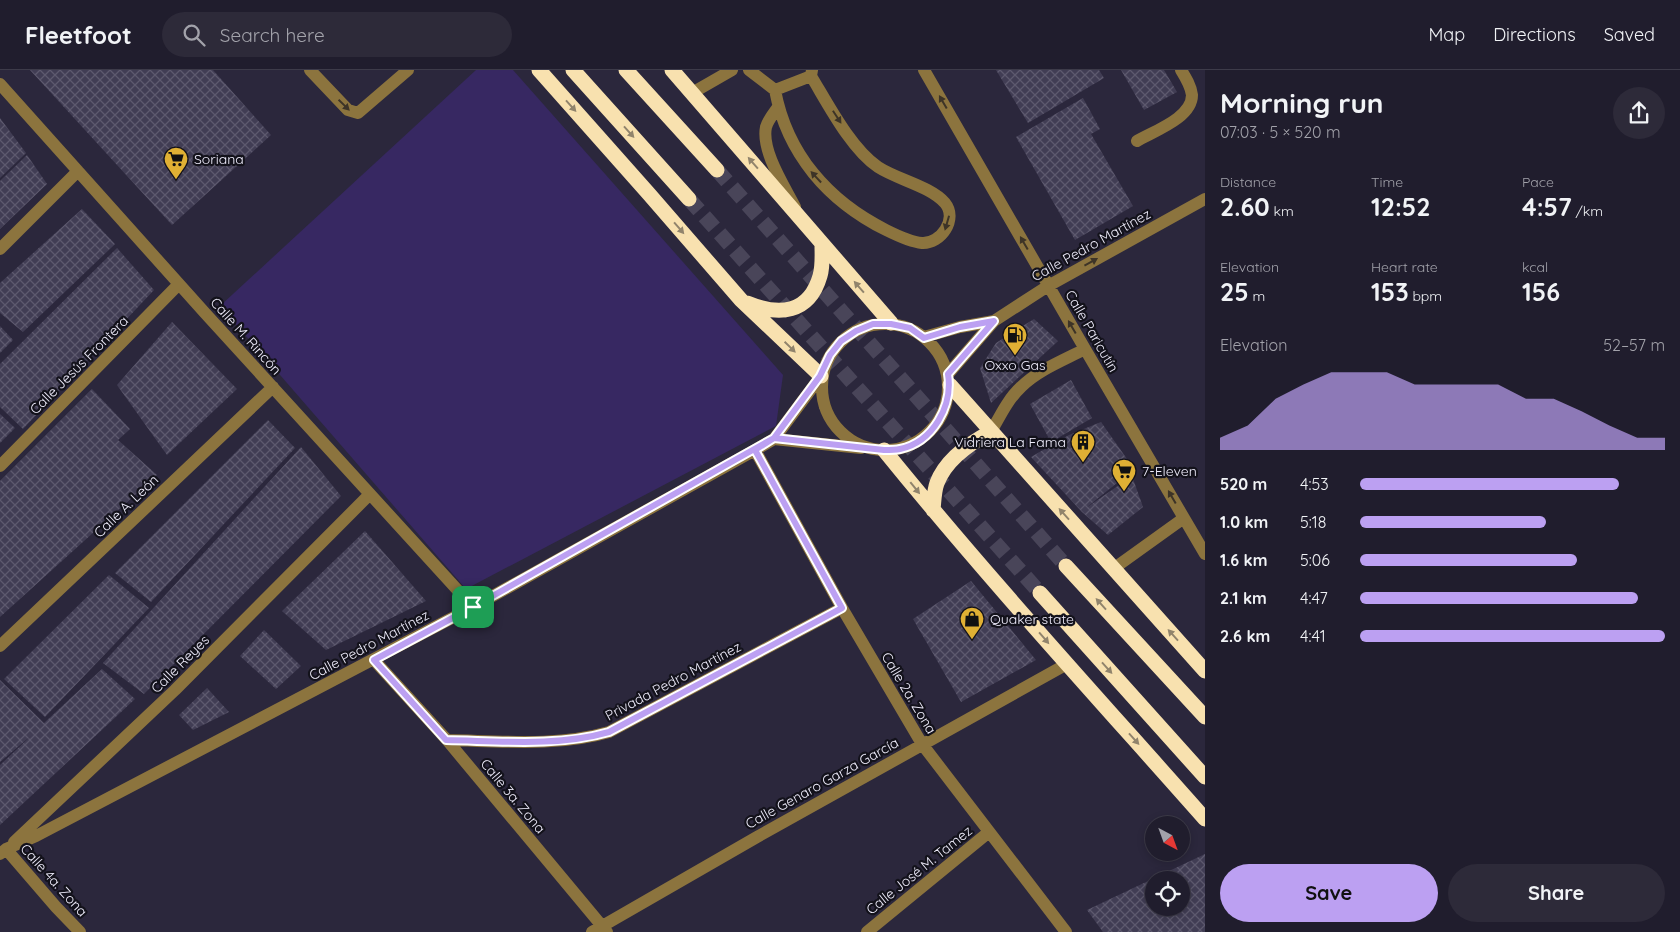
<!DOCTYPE html>
<meta charset="utf-8">
<style>
body{margin:0;font-family:Quicksand,sans-serif;background:#2d2a39;color:#f1f3f6;height:100vh;display:flex;flex-direction:column;font-size:19px;white-space:nowrap}
*{box-sizing:border-box;margin:0}
p{font-size:16px;color:#a2a2aa}
.icon{flex:none;width:28px;height:28px;fill:none;stroke:currentColor;stroke-width:2;stroke-linecap:round;stroke-linejoin:round}
.map{position:relative;flex:1;overflow:hidden}
.panel{display:flex;flex-direction:column;background:#201d2d;width:475px}
.panel>*{flex:none}
.needle{width:32px;rotate:139deg}
.tools{position:absolute;left:1145px;top:746px;display:grid;gap:10px}
.tools a{display:grid;place-items:center;width:45px;height:45px;border-radius:50%;background:#201d2d;box-shadow:0 2px 8px #0003,0 0 0 1px #3d3b49;font-size:25px}
.pin{position:absolute;display:grid;place-items:center;width:42px;height:42px;color:#fff;margin:-21px;border-radius:10px;box-shadow:0 2px 8px #0006}
.round{display:grid;place-items:center;flex:none;width:52px;height:52px;border-radius:26px;background:#2d2a39}
.head{display:flex;align-items:center;justify-content:space-between;height:85px;padding:0 15px}
h1{font-size:28px;font-weight:700;line-height:38px}
.figures{display:grid;grid-template-columns:repeat(3,1fr);gap:8px;height:85px;padding:5px 15px}
.figures div{display:grid;align-content:center}
.figures b{font-size:25px;font-weight:700}
.figures small{font-size:14px;font-weight:400}
.figures p{font-size:14px}
.chart{height:140px;padding:10px 15px}
.chart p{display:flex;justify-content:space-between}
.chart svg{width:100%;height:90px;margin-top:5px;fill:#bca0f2;opacity:.7}
.cta{display:flex;gap:10px;margin-top:auto;padding:10px 15px}
.cta a{flex:1;height:58px;border-radius:30px;background:#bca0f2;color:#111;font-size:20px;font-weight:700;line-height:58px;text-align:center}
.cta a+a{background:#2d2a39;color:#f1f3f6}
ul{padding:0 15px;list-style:none;font-size:16px}
li{display:grid;grid-template-columns:80px 60px 1fr;align-items:center;height:38px}
li i{height:12px;border-radius:6px;background:#bca0f2}
header{display:flex;align-items:center;gap:30px;box-sizing:border-box;height:70px;padding:0 25px;background:#201d2d;border-bottom:1px solid #3d3b49}
header strong{font-size:24px}
nav{display:flex;gap:28px;margin-inline-start:auto;font-size:18px}
.search{width:350px;height:45px;background:#2d2a39;display:flex;align-items:center;gap:12px;box-sizing:border-box;padding:0 18px;border-radius:28px;color:#a2a2aa;font-size:19px}
main{display:flex;flex:1;min-height:0}
.map>svg:first-child{display:block}
.green{fill:#372862}
.building{fill:url(#building-cross-hatch);fill-rule:evenodd}
.lines{fill:none;stroke-linecap:round;stroke-linejoin:round}
.highway-tunnel{stroke:#494559;stroke-width:15;stroke-dasharray:15 8;stroke-linecap:butt}
.path{stroke:#696579;stroke-width:3;stroke-dasharray:2.5 2.5;stroke-linecap:butt}
.minor{stroke:#8c743e;stroke-width:12}
.highway{stroke:#f8e1af;stroke-width:15}
.oneway{fill:#3d3427}
.oneway2{fill:#91846c}
.route-casing{stroke:#fff;stroke-width:10}
.route{stroke:#bca0f2;stroke-width:6}
.labels{text-anchor:middle;stroke-width:4.5;stroke-linejoin:round;paint-order:stroke}
.poi-label{font-size:14px;fill:#f0eefd;stroke:#13121b;text-anchor:start}
.street-label{font-size:14px;fill:#f0eefd;stroke:#13121b}
</style>
<header>
<strong>Fleetfoot</strong>
<div class="search"><svg class="icon" aria-label="search" viewBox="0 0 24 24"><circle cx="10" cy="10" r="6"/><path d="M15 15l6 6"/></svg>Search here</div>
<nav><a>Map</a><a>Directions</a><a>Saved</a></nav>
</header>
<main>
<div class="map">
<svg width="1205" height="862" viewBox="0 0 1205 862">
<defs>
<pattern id="building-cross-hatch" width="8" height="8" patternUnits="userSpaceOnUse" patternTransform="scale(1.25)"><rect width="8" height="8" fill="#413d54"/><path d="M0 0l8 8M0 8l8-8" fill="none" stroke="#5d596e"/></pattern>
</defs>
<rect width="100%" height="100%" fill="#2b273c"/>
<!-- green -->
<path class="green" d="M476 0H513L783 305 776 356 466 519 220 236Z"/>
<!-- building -->
<path class="building" d="M30 0H213L271 65 172 155Z
M996 0H1099L1104 8 1028 53Z
M1121 0H1164L1177 22 1144 40Z
M1083 28 1100 59 1091 64 1133 136 1075 170 1016 67Z
M0 48 26 83 0 108Z
M27 85 47 114 0 159V111Z
M82 139 115 174 23 262 0 243V213Z
M117 178 154 220 23 359 0 337V294Z
M1034 249 1058 271 991 333 980 298 996 273Z
M172 252 237 319 167 385 117 315Z
M0 256 13 270 0 283Z
M1071 310 1092 348 1051 372 1030 334Z
M92 319 130 359 118 370 157 405 0 547V411Z
M0 344 15 358 0 373Z
M268 350 295 378 151 532 115 503Z
M1101 352 1134 399 1086 438 1132 406 1143 437 1108 465 1082 442 1031 387 1069 365Z
M301 377 341 426 144 624 103 593Z
M365 461 426 531 326 580 282 541Z
M109 505 149 538 45 647 4 609Z
M971 511 1036 590 961 632 913 549Z
M264 560 301 596 276 619 240 586Z
M102 599 135 629 0 755V695L32 665 0 692V610L44 653Z
M207 618 229 642 193 660 179 645Z
M1205 784V862H1103L1087 840ZM1154 810H1181V838H1154Z"/>
<g class="lines">
<!-- highway-tunnel -->
<path class="highway-tunnel" d="M717 100 1066 496
M689 129 1040 523"/>
<!-- path -->
<path class="path" d="M820 337 831 350"/>
<!-- minor -->
<path class="minor" d="M310 0 348 40 358 43 408 0
M749 0 775 20C787 84 828 131 886 160 896 165 910 172 922 173 941 174 958 149 945 133 930 116 898 110 878 97 851 79 828 34 811 6L812 0
M924 0 1085 279 1205 484
M0 14 205 243 473 537
M775 20 811 6
M692 23 732 0
M778 37C774 43 768 50 766 57 761 81 785 117 795 137
M1137 71C1154 61 1192 48 1192 25 1191 16 1186 8 1181 0
M0 179 78 101
M822 317a63 63 0 1 1 126 0a63 63 0 1 1-126 0Z
M924 267 960 257 994 251
M948 304 994 251 1048 216 1205 129
M991 362C1000 346 1008 329 1021 317 1038 300 1064 290 1085 279
M774 369 861 378
M755 380 842 538 922 674 1066 862
M0 396 179 214
M1113 499 1184 448
M0 576 273 317
M374 590 447 670 607 862
M447 670C500 671 557 677 609 662L842 538
M14 772 175 620 370 424
M6 779 56 837 80 862
M0 784 6 779 36 766 473 537 755 380 774 369 821 306
M592 862 757 767 1067 594
M867 862 989 762"/>
<!-- highway -->
<path class="highway" d="M539 0 649 124 741 230 821 306
M573 0 689 129
M626 0 717 100
M672 0 891 253
M747 233C779 246 809 244 820 206 823 196 822 185 822 175
M950 315 1205 601
M884 380C987 507 1097 627 1205 749
M933 440C934 431 934 421 937 413 946 389 970 373 991 362
M1066 496 1205 647
M1040 523 1205 707"/>
</g>
<!-- one-way arrows -->
<defs><path id="oneway-solid" d="M-6-.8H1V-3.2L6.5 0L1 3.2V.8H-6Z" transform="scale(1.25)"/></defs>
<g class="oneway">
<use href="#oneway-solid" transform="translate(943 32) rotate(-120)"/>
<use href="#oneway-solid" transform="translate(344 35) rotate(44)"/>
<use href="#oneway-solid" transform="translate(837 47) rotate(57)"/>
<use href="#oneway-solid" transform="translate(816 107) rotate(-133)"/>
<use href="#oneway-solid" transform="translate(947 153) rotate(106)"/>
<use href="#oneway-solid" transform="translate(1024 173) rotate(-120)"/>
<use href="#oneway-solid" transform="translate(1091 192) rotate(-29)"/>
<use href="#oneway-solid" transform="translate(1072 257) rotate(-120)"/>
<use href="#oneway-solid" transform="translate(1172 427) rotate(-120)"/>
</g>
<g class="oneway2">
<use href="#oneway-solid" transform="translate(571 36) rotate(48)"/>
<use href="#oneway-solid" transform="translate(629 62) rotate(48)"/>
<use href="#oneway-solid" transform="translate(753 93) rotate(-131)"/>
<use href="#oneway-solid" transform="translate(679 158) rotate(49)"/>
<use href="#oneway-solid" transform="translate(859 217) rotate(-131)"/>
<use href="#oneway-solid" transform="translate(790 277) rotate(44)"/>
<use href="#oneway-solid" transform="translate(915 418) rotate(51)"/>
<use href="#oneway-solid" transform="translate(1064 444) rotate(-132)"/>
<use href="#oneway-solid" transform="translate(1101 534) rotate(-132)"/>
<use href="#oneway-solid" transform="translate(1173 565) rotate(-132)"/>
<use href="#oneway-solid" transform="translate(1044 568) rotate(49)"/>
<use href="#oneway-solid" transform="translate(1107 598) rotate(48)"/>
<use href="#oneway-solid" transform="translate(1134 669) rotate(48)"/>
</g>
<g class="lines">
<defs>
<path id="route" d="M473 537 374 590 446 670C500 671 557 677 609 662L842 538 755 380 774 368 820 306 830 285 841 271 856 261 873 254H891L910 258 924 268 960 257 994 251 948 304C953 336 933 372 900 379 895 380 890 380 884 380L774 368 473 537"/>
</defs>
<!-- route casing -->
<use href="#route" class="route-casing"/>
<!-- route -->
<use href="#route" class="route"/>
</g>
<!-- icons -->
<defs>
<symbol id="supermarket-pin" viewBox="-11 -11 22 30"><path d="M0 17L-7.5 6A9.5 9.5 0 1 1 7.5 6Z" fill="#e0b034" stroke="#13121b"/><path d="M-6-5.5h2.5l.6 2H6L4.5 2H-2.5L-4.4-4H-6ZM-1.5 3.2a1.3 1.3 0 1 0 .1 0ZM3 3.2a1.3 1.3 0 1 0 .1 0Z" fill="#111"/></symbol>
<symbol id="fuel-pin" viewBox="-11 -11 22 30"><path d="M0 17L-7.5 6A9.5 9.5 0 1 1 7.5 6Z" fill="#e0b034" stroke="#13121b"/><path d="M-5.5-6h7V0h2V4h1.3V-2.5L3-4.5l.8-.8L6-3V5H2.5V1h-1V6h-7ZM-4.2-4.7v3.2H.2V-4.7Z" fill="#111"/></symbol>
<symbol id="building-pin" viewBox="-11 -11 22 30"><path d="M0 17L-7.5 6A9.5 9.5 0 1 1 7.5 6Z" fill="#e0b034" stroke="#13121b"/><path d="M-4-6H4V6H1V3H-1V6H-4ZM-2.5-4.3h1.7v1.8h-1.7ZM.8-4.3h1.7v1.8H.8ZM-2.5-1h1.7V.8h-1.7ZM.8-1h1.7V.8H.8Z" fill="#111"/></symbol>
<symbol id="shop-pin" viewBox="-11 -11 22 30"><path d="M0 17L-7.5 6A9.5 9.5 0 1 1 7.5 6Z" fill="#e0b034" stroke="#13121b"/><path d="M-5-2.5h2.3a2.7 3.5 0 0 1 5.4 0H5L5.5 6h-11ZM-1.5-2.5h3a1.5 2.3 0 0 0-3 0Z" fill="#111"/></symbol>
</defs>
<g fill-rule="evenodd">
<use href="#supermarket-pin" x="162" y="75" width="28" height="38"/>
<use href="#fuel-pin" x="1001" y="251" width="28" height="38"/>
<use href="#building-pin" x="1069" y="358" width="28" height="38"/>
<use href="#supermarket-pin" x="1110" y="387" width="28" height="38"/>
<use href="#shop-pin" x="958" y="535" width="28" height="38"/>
</g>
<g class="labels">
<!-- poi labels -->
<g class="poi-label">
<text x="194" y="94">Soriana</text>
<text x="1015" y="300" text-anchor="middle">Oxxo Gas</text>
<text x="1066" y="377" text-anchor="end">Vidriera La Fama</text>
<text x="1142" y="406">7-Eleven</text>
<text x="990" y="554">Quaker state</text>
</g>
<!-- street labels -->
<g class="street-label">
<text transform="translate(1091 175) rotate(-29)" y="5">Calle Pedro Martínez</text>
<text transform="translate(1092 261) rotate(60)" y="5">Calle Paricutín</text>
<text transform="translate(246 266) rotate(48)" y="5">Calle M. Rincón</text>
<text transform="translate(79 295) rotate(-45)" y="5">Calle Jesús Frontera</text>
<text transform="translate(126 436) rotate(-44)" y="5">Calle A. León</text>
<text transform="translate(369 575) rotate(-28)" y="5">Calle Pedro Martínez</text>
<text transform="translate(180 594) rotate(-45)" y="5">Calle Reyes</text>
<text transform="translate(673 611) rotate(-28)" y="5">Privada Pedro Martínez</text>
<text transform="translate(909 623) rotate(59)" y="5">Calle 2a. Zona</text>
<text transform="translate(822 713) rotate(-29)" y="5">Calle Genaro Garza García</text>
<text transform="translate(513 726) rotate(50)" y="5">Calle 3a. Zona</text>
<text transform="translate(919 800) rotate(-39)" y="5">Calle José M. Tamez</text>
<text transform="translate(54 810) rotate(48)" y="5">Calle 4a. Zona</text>
</g>
</g>
</svg>
<div class="tools">
<a><svg class="needle" viewBox="-14 -14 28 28"><path d="M0-13l5 13h-10z" fill="#e53935"/><path d="M0 13l5-13h-10z" fill="#a2a2aa"/></svg></a>
<a><svg class="icon" aria-label="locate" viewBox="0 0 24 24"><circle cx="12" cy="12" r="6"/><path d="M12 2v4M12 18v4M2 12h4M18 12h4"/></svg></a>
</div>
<div class="pin" style="left:473px;top:537px;background:#1e9e55"><svg class="icon" aria-label="arrive" viewBox="0 0 24 24"><path d="M6 21V4h12l-3 4 3 4H6"/></svg></div>
</div>
<section class="panel">
<div class="head"><div><h1>Morning run</h1><p>07:03 · 5 × 520 m</p></div><a class="round"><svg class="icon" aria-label="share" viewBox="0 0 24 24"><path d="M12 15V3M7 8l5-5 5 5M5 13v7h14v-7"/></svg></a></div>
<div class="figures">
<div><p>Distance</p><b>2.60<small> km</small></b></div>
<div><p>Time</p><b>12:52</b></div>
<div><p>Pace</p><b>4:57<small> /km</small></b></div>
</div>
<div class="figures">
<div><p>Elevation</p><b>25<small> m</small></b></div>
<div><p>Heart rate</p><b>153<small> bpm</small></b></div>
<div><p>kcal</p><b>156</b></div>
</div>
<div class="chart"><p><span>Elevation</span>52–57 m</p>
<svg viewBox="0 0 160 44" preserveAspectRatio="none"><path d="M0 44V38L10 32L20 19L30 12L40 6L50 6L60 6L70 12L80 12L90 12L100 12L110 19L120 19L130 25L140 32L150 38L160 38V44z"/></svg>
</div>
<ul>
<li><b>520 m</b>4:53<i style="width:85%"></i></li>
<li><b>1.0 km</b>5:18<i style="width:61%"></i></li>
<li><b>1.6 km</b>5:06<i style="width:71%"></i></li>
<li><b>2.1 km</b>4:47<i style="width:91%"></i></li>
<li><b>2.6 km</b>4:41<i style="width:100%"></i></li>
</ul>
<div class="cta"><a>Save</a><a>Share</a></div>
</section>
</main>
